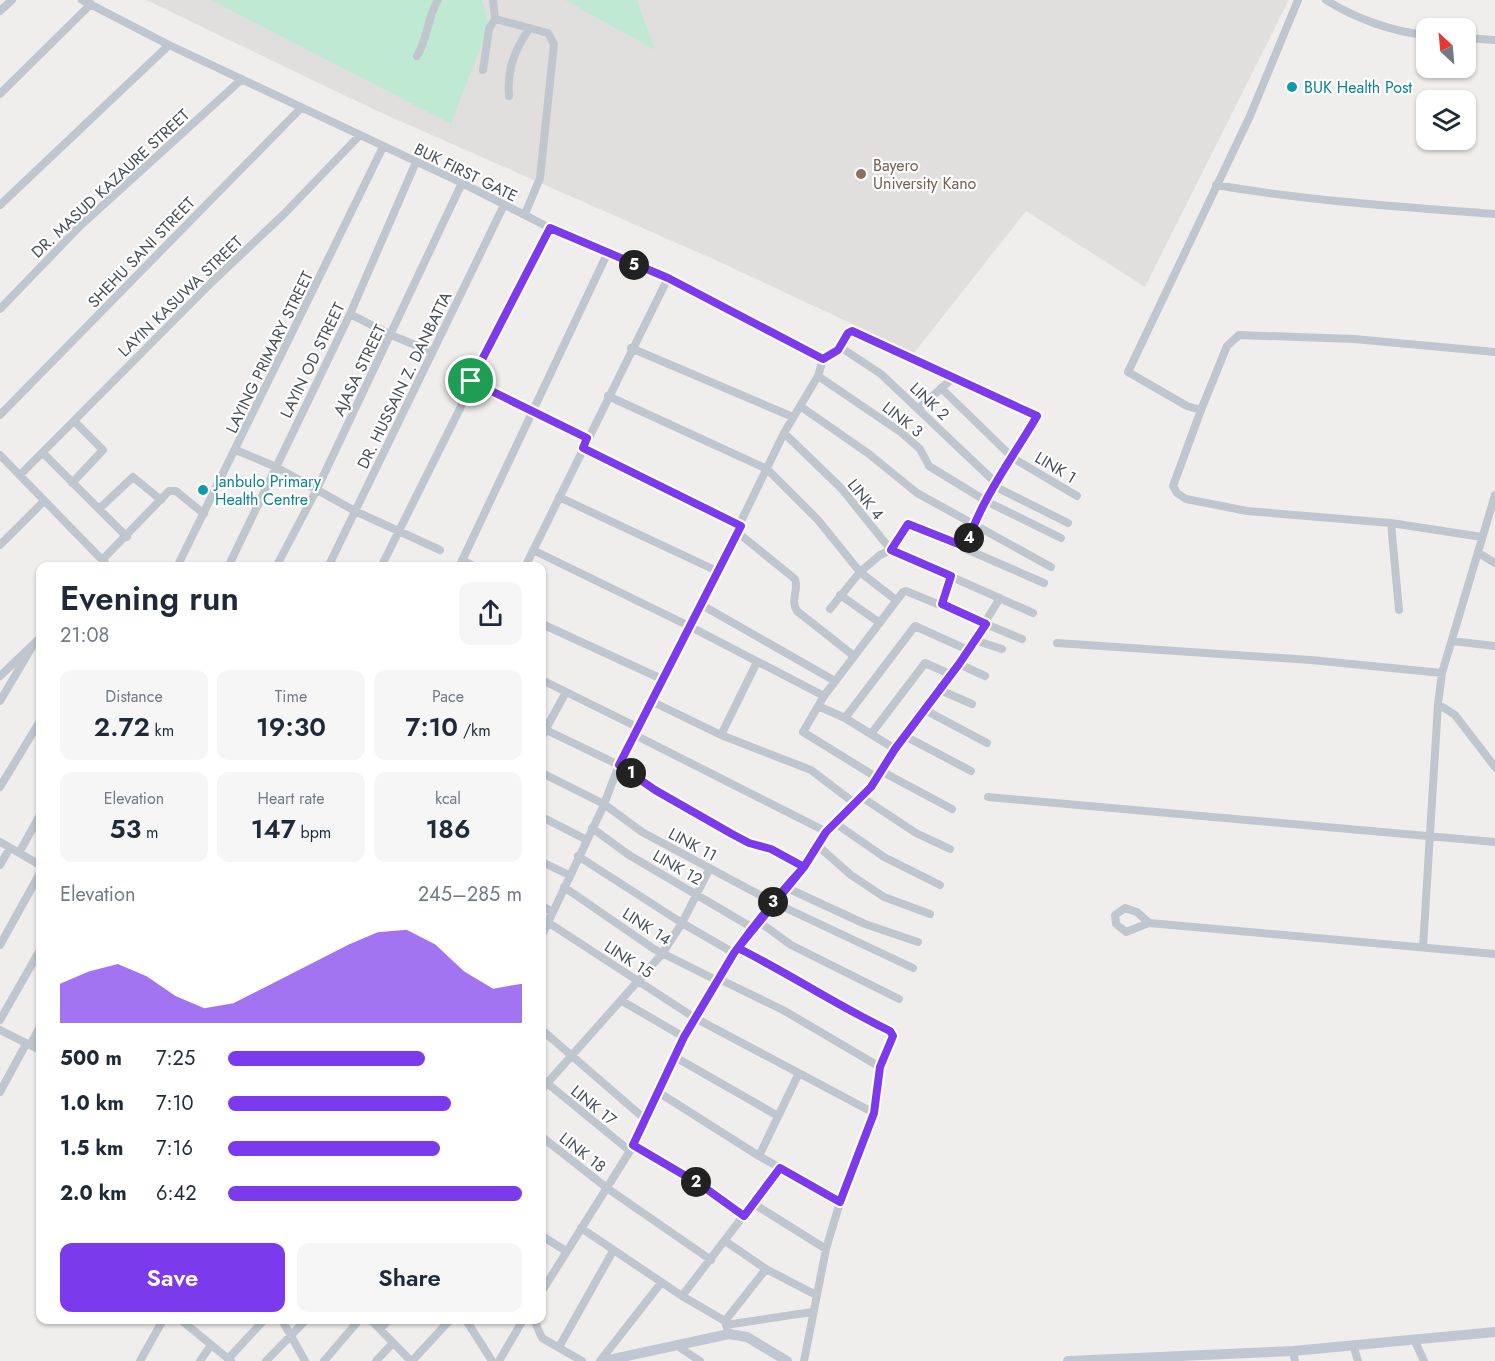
<!DOCTYPE html>
<meta charset="utf-8">
<style>
body{margin:0;font-family:Jost,sans-serif;background:#f6f6f7;color:#1f2937;height:100vh;display:flex;flex-direction:column;font-size:22px;white-space:nowrap}
*{box-sizing:border-box;margin:0}
p{font-size:20px;color:#747a83}
.icon{flex:none;width:33px;height:33px;fill:none;stroke:currentColor;stroke-width:2;stroke-linecap:round;stroke-linejoin:round}
.map{position:relative;flex:1;overflow:hidden}
.sheet{position:absolute;left:36px;top:562px;width:510px;height:762px;display:flex;flex-direction:column;background:#fff;border-radius:12px;box-shadow:0 2px 4px #0004}
.sheet>*{flex:none}
.needle{width:39px;rotate:334deg}
.buttons{position:absolute;left:1416px;top:18px;display:grid;gap:12px}
.buttons a{display:grid;place-items:center;width:60px;height:60px;border-radius:12px;background:#fff;box-shadow:0 2px 4px #0004;font-size:30px}
.pin{position:absolute;display:grid;place-items:center;width:51px;height:51px;color:#fff;margin:-26px;border:3px solid #fff;border-radius:50%;box-shadow:0 2px 6px #0007}
.km{position:absolute;width:30px;height:30px;margin:-15px;border-radius:50%;background:#222;color:#fff;font-size:16px;line-height:30px;text-align:center}
.round{display:grid;place-items:center;flex:none;width:63px;height:63px;border-radius:12px;background:#f6f6f7}
.summary{display:flex;align-items:center;justify-content:space-between;height:102px;padding:0 24px}
h1{font-size:33px;font-weight:600;line-height:45px}
.stats{display:grid;grid-template-columns:repeat(3,1fr);gap:9px;height:102px;padding:6px 24px}
.stats div{display:grid;align-content:center;border-radius:12px;background:#f6f6f7;text-align:center}
.stats b{font-size:26px;font-weight:600}
.stats small{font-size:16px;font-weight:400}
.stats p{font-size:16px}
.chart{height:168px;padding:12px 24px}
.chart p{display:flex;justify-content:space-between}
.chart svg{width:100%;height:108px;margin-top:6px;fill:#7c3aed;opacity:.7}
.action{display:flex;gap:12px;margin-top:auto;padding:12px 24px}
.action a{flex:1;height:69px;border-radius:12px;background:#7c3aed;color:#fff;font-size:24px;font-weight:600;line-height:69px;text-align:center}
.action a+a{background:#f6f6f7;color:#1f2937}
ul{padding:0 24px;list-style:none;font-size:20px}
li{display:grid;grid-template-columns:96px 72px 1fr;align-items:center;height:45px}
li i{height:15px;border-radius:8px;background:#7c3aed}
.map>svg:first-child{display:block}
.education{fill:#e1dfde}
.green{fill:#c0e9d4}
.lines{fill:none;stroke-linecap:round;stroke-linejoin:round}
.street{stroke:#c0c6ce;stroke-width:8}
.secondary{stroke:#c0c7d2;stroke-width:10}
.route-casing{stroke:#fff;stroke-width:12}
.route{stroke:#7c3aed;stroke-width:8}
.culture-dot{fill:#0f9aa8;stroke:#fff;stroke-width:2}
.education-dot{fill:#8d6e63;stroke:#fff;stroke-width:2}
.labels{text-anchor:middle;stroke-width:4.5;stroke-linejoin:round;paint-order:stroke}
.culture-label{font-size:16px;fill:#0d838f;stroke:#fff;text-anchor:start}
.education-label{font-size:16px;fill:#785e54;stroke:#fff;text-anchor:start}
.street-label{font-size:16px;fill:#484f58;stroke:#fff}
</style>
<div class="map">
<svg width="1495" height="1361" viewBox="0 0 1495 1361">
<rect width="100%" height="100%" fill="#f0eeed"/>
<!-- education -->
<path class="education" d="M146 0H1289L1145 287 1026 211 914 353 722 263 375 110Z"/>
<!-- green -->
<path class="green" d="M211 0H482L489 25 451 124Z
M565 0H637L655 50Z"/>
<g class="lines">
<!-- street -->
<path class="street" d="M82 0 169 45 462 183 550 228 668 278 823 359 818 376 784 433 653 702 619 765 603 807 542 935
M493 0 495 19 548 33 554 44 540 178 525 214
M1298 0 1250 116 1128 372 1187 406 1201 410 1227 346 1239 335 1354 339 1495 352
M1326 0C1354 18 1393 32 1426 35
M0 11 12 0
M1466 38 1495 40
M417 56C428 38 427 18 438 0
M483 70 489 29 495 19
M0 94 91 4
M509 96C507 70 514 51 529 29
M1216 185C1308 201 1402 207 1495 214
M0 205 169 45
M0 309 80 226 242 79
M350 314 391 335 432 352
M840 347 881 374 996 483
M631 348 793 417
M823 359 838 350 848 333 852 331 1036 415 973 524 966 547
M818 376 902 433 920 449 929 466 986 501 1061 538
M471 381 587 438
M941 388 1013 458 1077 496
M608 396 767 469 818 520 860 572 896 600
M800 406 869 454 917 493 1051 567
M919 408 954 377
M1201 410 1173 486 1177 493 1186 499 1247 511 1391 523 1482 537
M0 415 301 108
M784 433 841 488 891 550 1033 613
M583 448 741 526
M236 450 276 467 355 511 440 550
M43 453 127 537
M0 455 109 567
M20 475 212 282 284 214 359 136
M72 483 103 450 74 421
M994 486 1068 523
M559 497 717 571
M99 509 133 477 161 500
M1391 523 1399 610
M737 532 795 579C799 591 790 600 797 611L854 656
M0 545 44 501
M533 550 689 626 824 696
M1480 554 1495 563
M102 560 169 491H176L204 514
M462 560 476 567
M177 567 383 147
M228 567 350 314 416 162
M276 567 317 489 462 183
M328 567 504 205
M381 567 550 228
M459 567 607 254
M525 567 668 278
M840 595 880 623
M700 604 835 681
M942 604 951 576
M830 609 860 572 880 555 891 550 908 524 1044 583
M542 624 664 680
M974 640 1002 649
M1452 641 1495 646
M1057 643 1311 660 1442 673
M959 664 985 676
M0 676 40 638
M542 680 639 728
M940 690 972 704
M0 701 32 647
M653 702 721 735 811 770 853 802
M1438 704 1455 715 1495 767
M818 706 845 718 895 749
M925 710 987 743
M845 718 915 626 968 650
M542 728 619 765 655 790 749 843 771 849 804 867
M871 734 925 663 952 675
M635 735 827 832
M721 735 757 662
M542 736 566 692
M905 736 971 771
M881 771 952 809
M542 773 604 804 642 832 773 902 913 968
M876 777 803 732 824 696 903 592 906 591 1022 639
M0 787 40 721
M860 796 916 833 950 849
M988 797 1495 842
M542 817 587 840
M835 823 884 857 940 885
M592 828 629 855 753 928
M0 842 40 865
M818 846 851 875 884 897 930 914
M19 853 40 815
M578 856 682 923 734 953
M542 862 569 875
M0 865 10 848
M564 887 654 949 718 981
M785 887 865 924 918 942
M542 906 553 912
M758 921 791 945 899 999
M549 923 695 1018 874 1113
M1149 923 1126 932 1116 924 1115 915 1125 908 1137 912 1149 923 1495 954
M0 945 40 873
M1423 947 1438 704 1442 673 1495 495
M738 948C790 974 838 1006 890 1031L893 1036 880 1067 874 1113 840 1202 826 1249 804 1361
M719 979 783 1010 880 1067
M622 1001 684 1037
M0 1020 40 950
M0 1030 40 1050
M542 1030 646 1120
M30 1045 40 1027
M675 1057 778 1116
M542 1079 630 1151
M542 1089 662 954 682 923 710 868
M0 1092 26 1044
M658 1092 759 1156 840 1202
M542 1137 607 1188 711 1260
M633 1145 701 1185 744 1216
M759 1156 799 1073
M754 1204 826 1249
M581 1228 682 1296 725 1321 729 1334
M542 1236 566 1251
M725 1241 766 1269 816 1295
M542 1291 630 1151 684 1037 734 953 804 867 827 832 871 787 895 749 959 664 1000 598
M682 1296 780 1168
M181 1320 231 1361
M282 1320 305 1361
M371 1320 411 1361
M466 1320 492 1361
M534 1320 542 1338 582 1361
M725 1321 766 1269
M726 1325 812 1312
M380 1329 389 1320
M1414 1339 1424 1361
M676 1345 700 1361
M1353 1345 1358 1361
M559 1347 613 1251
M1293 1351 1295 1361
M228 1359 264 1320
M140 1361 163 1320
M200 1361 211 1345
M266 1361 306 1320
M324 1361 359 1320
M376 1361 393 1343
M412 1361 450 1320
M499 1361 523 1320
M600 1361 661 1283"/>
<!-- secondary -->
<path class="secondary" d="M604 1361 729 1334 747 1337 787 1361
M1068 1361 1293 1351 1495 1332"/>
</g>
<g class="lines">
<defs>
<path id="route" d="M471 381 587 438 583 448 741 526 619 765 655 790 732 834 749 843 771 849 804 867C779 894 756 923 734 953L684 1037 633 1145 701 1185 744 1216 780 1168 840 1202 874 1113 880 1067 893 1036 890 1031C838 1006 790 974 738 948L804 867 826 832 871 787 895 749 959 664 986 624 942 604 951 576 891 550 908 524 966 547C981 499 1012 459 1037 416L852 331 848 333 838 350 823 359 668 278 550 228 471 381"/>
</defs>
<!-- route casing -->
<use href="#route" class="route-casing"/>
<!-- route -->
<use href="#route" class="route"/>
</g>
<!-- markers -->
<g class="culture-dot">
<circle cx="1292" cy="87" r="6"/>
<circle cx="203" cy="490" r="6"/>
</g>
<circle class="education-dot" cx="861" cy="174" r="6"/>
<g class="labels">
<!-- culture labels -->
<g class="culture-label">
<text x="1304" y="93">BUK Health Post</text>
<text x="215" y="487">Janbulo Primary<tspan x="215" dy="18">Health Centre</tspan></text>
</g>
<!-- education labels -->
<g class="education-label">
<text x="873" y="171">Bayero<tspan x="873" dy="18">University Kano</tspan></text>
</g>
<!-- street labels -->
<g class="street-label">
<text transform="translate(466 172) rotate(26)" y="6">BUK FIRST GATE</text>
<text transform="translate(110 183) rotate(-43)" y="6">DR. MASUD KAZAURE STREET</text>
<text transform="translate(141 252) rotate(-46)" y="6">SHEHU SANI STREET</text>
<text transform="translate(180 296) rotate(-44)" y="6">LAYIN KASUWA STREET</text>
<text transform="translate(269 352) rotate(-64)" y="6">LAYING PRIMARY STREET</text>
<text transform="translate(312 360) rotate(-64)" y="6">LAYIN OD STREET</text>
<text transform="translate(359 370) rotate(-64)" y="6">AJASA STREET</text>
<text transform="translate(404 380) rotate(-64)" y="6">DR. HUSSAIN Z. DANBATTA</text>
<text transform="translate(930 401) rotate(43)" y="6">LINK 2</text>
<text transform="translate(903 419) rotate(38)" y="6">LINK 3</text>
<text transform="translate(1056 467) rotate(31)" y="6">LINK 1</text>
<text transform="translate(866 499) rotate(51)" y="6">LINK 4</text>
<text transform="translate(693 844) rotate(28)" y="6">LINK 11</text>
<text transform="translate(678 867) rotate(30)" y="6">LINK 12</text>
<text transform="translate(647 926) rotate(33)" y="6">LINK 14</text>
<text transform="translate(629 959) rotate(33)" y="6">LINK 15</text>
<text transform="translate(594 1105) rotate(39)" y="6">LINK 17</text>
<text transform="translate(583 1152) rotate(38)" y="6">LINK 18</text>
</g>
</g>
</svg>
<div class="buttons">
<a><svg class="needle" viewBox="-14 -14 28 28"><path d="M0-13l5 13h-10z" fill="#e53935"/><path d="M0 13l5-13h-10z" fill="#747a83"/></svg></a>
<a><svg class="icon" aria-label="layers" viewBox="0 0 24 24"><path d="M12 4l9 5-9 5-9-5zM3 14l9 5 9-5"/></svg></a>
</div>
<div class="pin" style="left:471px;top:381px;background:#1e9e55"><svg class="icon" aria-label="arrive" viewBox="0 0 24 24"><path d="M6 21V4h12l-3 4 3 4H6"/></svg></div>
<b class="km" style="left:631px;top:773px">1</b>
<b class="km" style="left:696px;top:1182px">2</b>
<b class="km" style="left:773px;top:902px">3</b>
<b class="km" style="left:969px;top:538px">4</b>
<b class="km" style="left:634px;top:265px">5</b>
<section class="sheet">
<div class="summary"><div><h1>Evening run</h1><p>21:08</p></div><a class="round"><svg class="icon" aria-label="share" viewBox="0 0 24 24"><path d="M12 15V3M7 8l5-5 5 5M5 13v7h14v-7"/></svg></a></div>
<div class="stats">
<div><p>Distance</p><b>2.72<small> km</small></b></div>
<div><p>Time</p><b>19:30</b></div>
<div><p>Pace</p><b>7:10<small> /km</small></b></div>
</div>
<div class="stats">
<div><p>Elevation</p><b>53<small> m</small></b></div>
<div><p>Heart rate</p><b>147<small> bpm</small></b></div>
<div><p>kcal</p><b>186</b></div>
</div>
<div class="chart"><p><span>Elevation</span>245–285 m</p>
<svg viewBox="0 0 160 44" preserveAspectRatio="none"><path d="M0 44V28L10 23L20 20L30 25L40 33L50 38L60 36L70 30L80 24L90 18L100 12L110 7L120 6L130 12L140 23L150 30L160 28V44z"/></svg>
</div>
<ul>
<li><b>500 m</b>7:25<i style="width:67%"></i></li>
<li><b>1.0 km</b>7:10<i style="width:76%"></i></li>
<li><b>1.5 km</b>7:16<i style="width:72%"></i></li>
<li><b>2.0 km</b>6:42<i style="width:100%"></i></li>
</ul>
<div class="action"><a>Save</a><a>Share</a></div>
</section>
</div>
